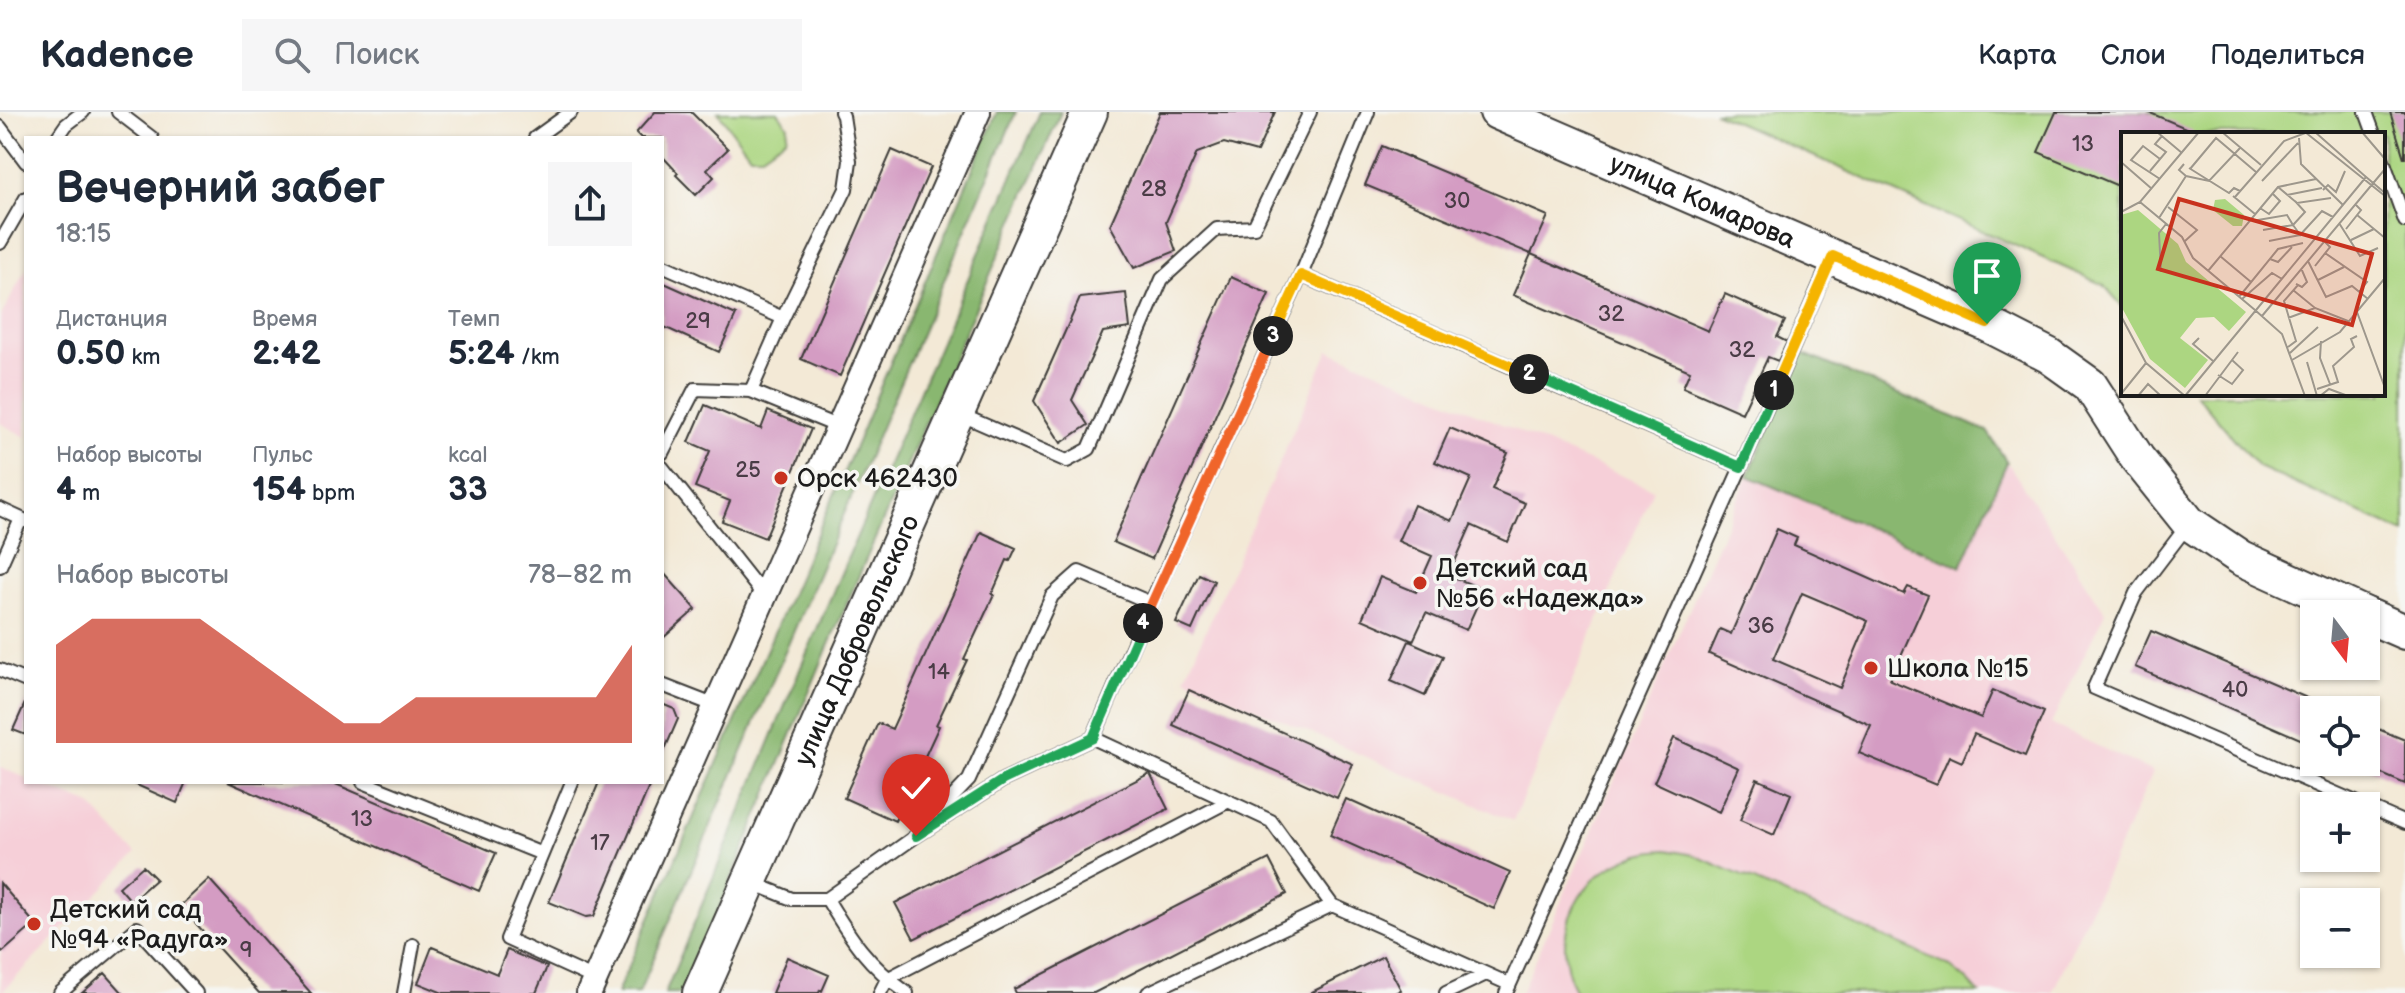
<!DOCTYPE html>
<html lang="ru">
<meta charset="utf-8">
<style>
body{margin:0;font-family:"Balsamiq Sans",sans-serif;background:#f6f6f7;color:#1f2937;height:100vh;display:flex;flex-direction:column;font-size:30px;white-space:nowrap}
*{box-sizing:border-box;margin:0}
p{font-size:26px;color:#747a83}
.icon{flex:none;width:44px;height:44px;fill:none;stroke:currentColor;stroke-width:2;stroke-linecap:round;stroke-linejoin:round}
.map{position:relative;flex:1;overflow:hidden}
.side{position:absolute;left:24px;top:24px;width:640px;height:648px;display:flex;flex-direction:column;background:#fff;border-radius:0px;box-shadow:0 2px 6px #0004}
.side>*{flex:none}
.needle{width:52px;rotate:164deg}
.fabs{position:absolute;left:2300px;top:488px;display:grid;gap:16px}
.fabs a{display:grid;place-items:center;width:80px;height:80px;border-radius:0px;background:#fff;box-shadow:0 2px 6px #0004;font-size:40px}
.pin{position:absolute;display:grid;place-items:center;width:68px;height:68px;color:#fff;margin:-82px -34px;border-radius:50% 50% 50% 0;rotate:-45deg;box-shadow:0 0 8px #0007}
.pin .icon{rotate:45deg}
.km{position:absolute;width:40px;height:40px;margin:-20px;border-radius:50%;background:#222;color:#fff;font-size:22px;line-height:40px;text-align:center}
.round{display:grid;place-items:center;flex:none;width:84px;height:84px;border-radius:0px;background:#f6f6f7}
.summary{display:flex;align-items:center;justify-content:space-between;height:136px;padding:0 32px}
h1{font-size:44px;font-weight:600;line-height:60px}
.metrics{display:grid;grid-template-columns:repeat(3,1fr);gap:12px;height:136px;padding:8px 32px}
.metrics div{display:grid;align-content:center}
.metrics b{font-size:34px;font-weight:600}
.metrics small{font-size:22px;font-weight:400}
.metrics p{font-size:22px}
.chart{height:224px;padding:16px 32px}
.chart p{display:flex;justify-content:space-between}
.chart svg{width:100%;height:144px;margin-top:8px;fill:#c8321e;opacity:.7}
header{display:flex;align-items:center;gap:48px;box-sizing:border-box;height:112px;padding:0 40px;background:#fff;border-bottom:2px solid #e0e1e3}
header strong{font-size:38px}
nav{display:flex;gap:44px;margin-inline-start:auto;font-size:28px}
.search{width:560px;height:72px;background:#f6f6f7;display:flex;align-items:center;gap:20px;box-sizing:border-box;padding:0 28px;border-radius:0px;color:#747a83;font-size:30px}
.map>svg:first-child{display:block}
.built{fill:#f6cfd8}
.green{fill:#acd681;stroke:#64794e;stroke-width:2}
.forest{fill:#89b76f;stroke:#526a46;stroke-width:2}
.building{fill:#d49cc3;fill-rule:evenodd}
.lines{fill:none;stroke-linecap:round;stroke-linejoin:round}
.lane-casing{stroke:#3c3b38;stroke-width:16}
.street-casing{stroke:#3c3b38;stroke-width:28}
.secondary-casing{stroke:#3c3b38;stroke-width:38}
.lane{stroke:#fff;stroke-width:12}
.street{stroke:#fff;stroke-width:24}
.secondary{stroke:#fff;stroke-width:34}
.split-1-casing{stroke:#fff;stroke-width:16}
.split-2-casing{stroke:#fff;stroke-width:16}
.split-3-casing{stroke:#fff;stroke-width:16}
.split-4-casing{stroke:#fff;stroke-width:16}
.split-5-casing{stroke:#fff;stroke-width:16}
.split-1{stroke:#f5b400;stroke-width:10}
.split-2{stroke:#22a559;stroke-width:10}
.split-3{stroke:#f5b400;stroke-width:10}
.split-4{stroke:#f0652b;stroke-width:10}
.split-5{stroke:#22a559;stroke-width:10}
.poi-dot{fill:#c8321e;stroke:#f6f6f2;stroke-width:3}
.labels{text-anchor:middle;stroke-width:7;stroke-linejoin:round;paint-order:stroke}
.number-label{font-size:22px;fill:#4a3c46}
.street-label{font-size:26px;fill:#1c1c1c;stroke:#f6f6f2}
.poi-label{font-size:26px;fill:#1c1c1c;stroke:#f6f6f2;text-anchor:start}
.inset-road{fill:none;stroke:#9d978c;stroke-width:2}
.view{fill:#c8321e;fill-opacity:0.15;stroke:#c8321e;stroke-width:4}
.inset-edge{fill:none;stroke:#1c1c1c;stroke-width:4}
</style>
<header>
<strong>Kadence</strong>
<div class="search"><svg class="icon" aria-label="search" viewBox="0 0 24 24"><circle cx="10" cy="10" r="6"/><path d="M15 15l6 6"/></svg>Поиск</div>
<nav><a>Карта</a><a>Слои</a><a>Поделиться</a></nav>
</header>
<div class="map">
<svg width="2405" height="881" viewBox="0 0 2405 881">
<rect width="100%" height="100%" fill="#f6f6f2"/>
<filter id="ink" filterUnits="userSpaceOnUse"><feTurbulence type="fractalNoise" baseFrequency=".0125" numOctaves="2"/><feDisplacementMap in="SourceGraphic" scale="16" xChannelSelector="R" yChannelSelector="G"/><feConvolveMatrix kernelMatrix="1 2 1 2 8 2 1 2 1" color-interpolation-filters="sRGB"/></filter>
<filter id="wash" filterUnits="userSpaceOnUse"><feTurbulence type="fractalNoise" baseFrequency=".006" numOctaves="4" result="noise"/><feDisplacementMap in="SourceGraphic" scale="32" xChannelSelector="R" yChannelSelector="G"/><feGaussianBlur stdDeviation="1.8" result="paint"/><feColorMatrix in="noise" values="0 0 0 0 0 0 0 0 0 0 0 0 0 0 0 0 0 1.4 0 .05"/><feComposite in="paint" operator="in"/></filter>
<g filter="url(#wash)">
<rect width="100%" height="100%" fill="#f3e9d6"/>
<!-- built -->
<path class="built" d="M26 157V325L0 311V206Z
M1329 238 1653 377 1513 709 1185 566Z
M1802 241 1987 319 2105 500 2051 612 2153 660 2052 881H1521Z
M0 655 26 666V670H35L91 693 136 742 1 881Z"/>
<!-- green -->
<path class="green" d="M718 0H778L788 14 786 26 762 43H750Z
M1714 0H2405V421L2258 355 2196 282H2383V22H2123V195L2104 173Z
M1666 738 1694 743 1948 853 1968 869 1979 881H1576C1542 811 1591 741 1666 738Z"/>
<!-- forest -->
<path class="forest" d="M997 0H1016L639 881H617L857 330Z
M1040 0H1061L827 537 684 881H665L811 531Z
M1802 241 1987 319 2007 350 1961 455 1748 364Z"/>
<g id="blocks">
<!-- building -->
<path class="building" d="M655 0H691L728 37 707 57 714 65 696 83 676 63 678 61 664 46 662 48V26H641L636 21Z
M1160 0H1275L1257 40 1224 31 1197 41 1166 110 1176 139 1134 156 1110 113Z
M2056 0H2148L2193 19 2192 22H2123V76L2038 40Z
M2390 0H2405V46H2404Z
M1382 34 1548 104 1531 142 1365 73Z
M892 38 931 55 840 264 801 247Z
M1531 142 1708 219 1725 182 1785 209 1777 225 1787 230 1778 249 1768 245 1742 301 1683 275 1690 259 1513 183Z
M1231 165 1269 182 1152 447 1113 430Z
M662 170 736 203 719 240 662 214Z
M1126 181 1130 216 1103 220 1072 288 1088 313 1061 331 1034 289 1080 186Z
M705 293 761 317 768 299 811 317 765 426 722 409 730 389 695 375 710 339 689 330Z
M1450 316 1508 341 1492 377 1525 391 1508 430 1471 413 1449 463 1484 478 1466 518 1426 501 1413 529 1362 507 1380 465 1416 480 1432 444 1398 429 1414 393 1452 409 1471 366 1435 350Z
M1777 417 1797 426 1794 433 1904 482 1908 475 1928 483 1890 568 1981 606 1993 578 2044 600 2025 644 1974 622 1962 650 1949 644 1936 673 1859 641 1871 613 1709 542 1720 517 1731 522ZM1802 481 1868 509 1840 576 1773 547Z
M981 420 1016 436 1010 449 1007 448 992 482 994 483 964 547 967 548 936 613 939 614 895 709 844 686 878 611 892 617Z
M662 459 696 497 662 527Z
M1199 462 1214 469 1192 518 1176 511Z
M2151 519 2335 598H2314V633L2135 555Z
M1409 529 1443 544 1425 584 1391 569Z
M1189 578 1353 652 1337 686 1173 613Z
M26 589V623L13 618Z
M662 592 674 597 678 607 662 644Z
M2366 612 2405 628V672L2354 650H2366Z
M1674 626 1739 656 1719 700 1654 670Z
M1150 661 1168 697 914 827 895 791Z
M1757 667 1791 682 1774 723 1740 708Z
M130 670H186L177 691Z
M228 670H331L496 741 479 779Z
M599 670H651L594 804 586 805 549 790Z
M1346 687 1510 761 1494 797 1330 723Z
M1269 747 1287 782 1094 881H1016L1014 877Z
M143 754 156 767 131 789 119 775Z
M209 767 311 881H259L180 794Z
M0 771 35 812 3 840 0 837Z
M432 835 497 862 507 838 547 855 536 881H443L418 871Z
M1383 844 1401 878 1395 881H1310Z
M787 845 829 863 822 879 820 878 819 881H772Z
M105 861 123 881H82Z"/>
</g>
</g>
<g filter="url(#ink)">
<use href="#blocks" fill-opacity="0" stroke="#3c3b38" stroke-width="2"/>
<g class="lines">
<defs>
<path id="lane" d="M118 0 152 26
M2366 0 2374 22
M0 15 26 50
M57 26 66 13 83 0
M535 26 571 0
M2383 48 2405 109
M0 131 26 86
M662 153 783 206
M1301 163 1741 355
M751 279 783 206 846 77 850 49 843 4 841 0
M957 301 1067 349 1089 337 1162 167 1217 117 1254 115 1310 0
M662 341 695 277 751 279 839 315
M662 355 764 484
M0 397 26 409
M2187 414 2136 481 2094 576 2365 694
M0 454 21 407
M0 558 26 569
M662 573 716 594
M1093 626 1271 709 1332 793 1509 872
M363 670 542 742
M572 670 507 827 595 867
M2366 694 2405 711
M929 710 969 668 1052 484 1079 460 1151 491
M753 771 792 787H827L916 724 1003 668 1093 626 1151 491 1301 163 1368 0
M827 787C851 827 868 853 907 881
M60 881 137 816 196 881
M404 881 413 833
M880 881 887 867 1229 689
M1148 881 1332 793
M1446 881 1486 862
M1506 881 1741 355 1832 145"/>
<path id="street" d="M589 881 978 0"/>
<g id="secondary">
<path id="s1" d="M1497 0 1987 212 2048 243 2090 273 2137 346 2189 411 2241 446 2364 502"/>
<path d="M2366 503 2405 520"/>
<path id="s2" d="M700 881 1090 0"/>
</g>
</defs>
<!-- lane casing -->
<use href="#lane" class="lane-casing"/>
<!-- street casing -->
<use href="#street" class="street-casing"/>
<!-- secondary casing -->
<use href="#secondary" class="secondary-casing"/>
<!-- lane -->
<use href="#lane" class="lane"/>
<!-- street -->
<use href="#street" class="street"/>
<!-- secondary -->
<use href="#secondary" class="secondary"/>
</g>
</g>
<g class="lines" filter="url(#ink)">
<defs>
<path id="split-1" d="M1774 278 1833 144 1987 212"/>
<path id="split-2" d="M1529 262 1741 355 1774 278"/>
<path id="split-3" d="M1273 224 1301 163 1529 262"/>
<path id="split-4" d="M1143 511 1273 224"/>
<path id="split-5" d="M916 724 1003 668 1093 626 1143 511"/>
</defs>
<!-- split-1 casing -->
<use href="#split-1" class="split-1-casing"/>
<!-- split-2 casing -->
<use href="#split-2" class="split-2-casing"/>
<!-- split-3 casing -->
<use href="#split-3" class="split-3-casing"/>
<!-- split-4 casing -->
<use href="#split-4" class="split-4-casing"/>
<!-- split-5 casing -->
<use href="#split-5" class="split-5-casing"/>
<!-- split-1 -->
<use href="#split-1" class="split-1"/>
<!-- split-2 -->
<use href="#split-2" class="split-2"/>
<!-- split-3 -->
<use href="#split-3" class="split-3"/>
<!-- split-4 -->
<use href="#split-4" class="split-4"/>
<!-- split-5 -->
<use href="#split-5" class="split-5"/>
</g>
<!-- markers -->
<g class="poi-dot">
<circle cx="781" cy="366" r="8"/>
<circle cx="1420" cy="471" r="8"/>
<circle cx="1871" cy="556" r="8"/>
<circle cx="34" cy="812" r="8"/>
</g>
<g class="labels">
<!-- number labels -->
<g class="number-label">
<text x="2083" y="39">13</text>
<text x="1154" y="84">28</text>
<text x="1457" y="96">30</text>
<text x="1611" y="209">32</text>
<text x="698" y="216">29</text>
<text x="1742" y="245">32</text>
<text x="748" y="365">25</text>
<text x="1761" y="521">36</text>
<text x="939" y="567">14</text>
<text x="2235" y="585">40</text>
<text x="362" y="714">13</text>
<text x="600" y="738">17</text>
<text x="246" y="845">9</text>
</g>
<!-- street labels -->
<g class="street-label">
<text dy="9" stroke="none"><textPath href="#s1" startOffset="224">улица Комарова</textPath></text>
<text dy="9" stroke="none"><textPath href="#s2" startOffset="386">улица Добровольского</textPath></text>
</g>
<!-- poi labels -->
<g class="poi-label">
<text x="797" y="375">Орск 462430</text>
<text x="1436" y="465">Детский сад<tspan x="1436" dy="30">№56 «Надежда»</tspan></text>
<text x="1887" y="565">Школа №15</text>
<text x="50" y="806">Детский сад<tspan x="50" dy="30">№94 «Радуга»</tspan></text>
</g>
</g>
<!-- overview -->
<g transform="translate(2121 20)">
<rect width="264" height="264" fill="#f3e9d6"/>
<path d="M104 67 123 83 121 94H112L92 78 94 68ZM17 78 57 112 65 130 125 180 108 199 93 185 75 186 59 206 87 228 64 256 29 227 0 174V83Z" fill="#acd681"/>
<path class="inset-road" d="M36 0 61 21M101 0 140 33M184 0 264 64M194 0 245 45M241 0 264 27M178 6 180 32 222 73M39 27 22 14 10 28 39 47M0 30 31 57M63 32 58 38 65 44 88 49 119 16M68 36 108 61 113 56 119 59M69 37 95 6 135 40M29 39 45 20 34 12 41 4M141 49 177 11M157 55 176 71 210 66M202 58 207 53 215 60 224 39M166 63 201 56M112 64 134 82M114 65 163 9 187 0M19 70 61 105 72 126 134 178M47 75 76 98 64 109M139 76 148 82 159 69 152 62M0 80 19 70 78 0M236 83 264 106M38 86 65 44M131 89 166 83 172 93 184 80 174 69M218 91 239 124 257 116M225 97 240 78 234 72M142 98 172 93 180 104M230 108 253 97M148 109 179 103 201 79 212 85M204 121 246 150 238 160M99 124 130 150M149 127 157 130 171 115M187 129 205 165 231 154 247 167M194 134 209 115 203 109M87 139 157 55 195 47M40 140 38 101 45 92M197 148 223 135M175 152 181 155 186 150 180 136M172 158 194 176 227 189M118 165 157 117 182 111M121 167 151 141 161 147M134 178 161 202 184 264M236 180 264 256M0 184 25 231M141 184 264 37M167 186 194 176M78 206 72 212 92 229M200 209 199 226 209 252M167 215 175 209 163 169 177 153M169 221 197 195M171 228 219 200 264 146M186 230 196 264M97 243 111 252 122 238 111 228M196 257 217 250 212 234 233 215 230 207 236 204M0 262 25 231 64 264M17 264 27 252 40 264M64 264 245 45 264 61M84 264 117 220M199 264 208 257 227 264"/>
<path class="view" d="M58 67 251 122 231 193 37 137Z"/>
<rect width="264" height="264" class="inset-edge"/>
</g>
</svg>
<div class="fabs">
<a><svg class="needle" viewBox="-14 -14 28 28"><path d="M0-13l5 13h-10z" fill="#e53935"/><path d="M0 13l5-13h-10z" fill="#747a83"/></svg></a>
<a><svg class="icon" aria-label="locate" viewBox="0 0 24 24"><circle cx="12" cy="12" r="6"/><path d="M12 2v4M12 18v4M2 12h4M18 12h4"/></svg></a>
<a>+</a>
<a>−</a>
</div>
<div class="pin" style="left:1987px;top:212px;background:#1e9e55"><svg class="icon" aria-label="arrive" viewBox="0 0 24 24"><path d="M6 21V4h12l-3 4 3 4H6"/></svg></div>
<div class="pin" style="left:916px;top:724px;background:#d93025"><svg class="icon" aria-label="check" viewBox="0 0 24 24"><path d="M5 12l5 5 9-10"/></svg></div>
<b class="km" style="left:1774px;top:278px">1</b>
<b class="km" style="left:1529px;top:262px">2</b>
<b class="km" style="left:1273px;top:224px">3</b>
<b class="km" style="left:1143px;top:511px">4</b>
<section class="side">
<div class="summary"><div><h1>Вечерний забег</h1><p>18:15</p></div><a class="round"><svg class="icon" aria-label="share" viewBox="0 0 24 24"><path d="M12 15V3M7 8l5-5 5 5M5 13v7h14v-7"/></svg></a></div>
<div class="metrics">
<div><p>Дистанция</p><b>0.50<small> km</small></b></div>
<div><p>Время</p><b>2:42</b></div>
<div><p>Темп</p><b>5:24<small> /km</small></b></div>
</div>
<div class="metrics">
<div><p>Набор высоты</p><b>4<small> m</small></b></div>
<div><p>Пульс</p><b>154<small> bpm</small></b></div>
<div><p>kcal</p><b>33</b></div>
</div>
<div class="chart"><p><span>Набор высоты</span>78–82 m</p>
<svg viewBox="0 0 160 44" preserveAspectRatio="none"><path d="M0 44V14L10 6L20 6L30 6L40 6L50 14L60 22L70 30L80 38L90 38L100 30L110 30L120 30L130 30L140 30L150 30L160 14V44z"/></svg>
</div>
</section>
</div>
